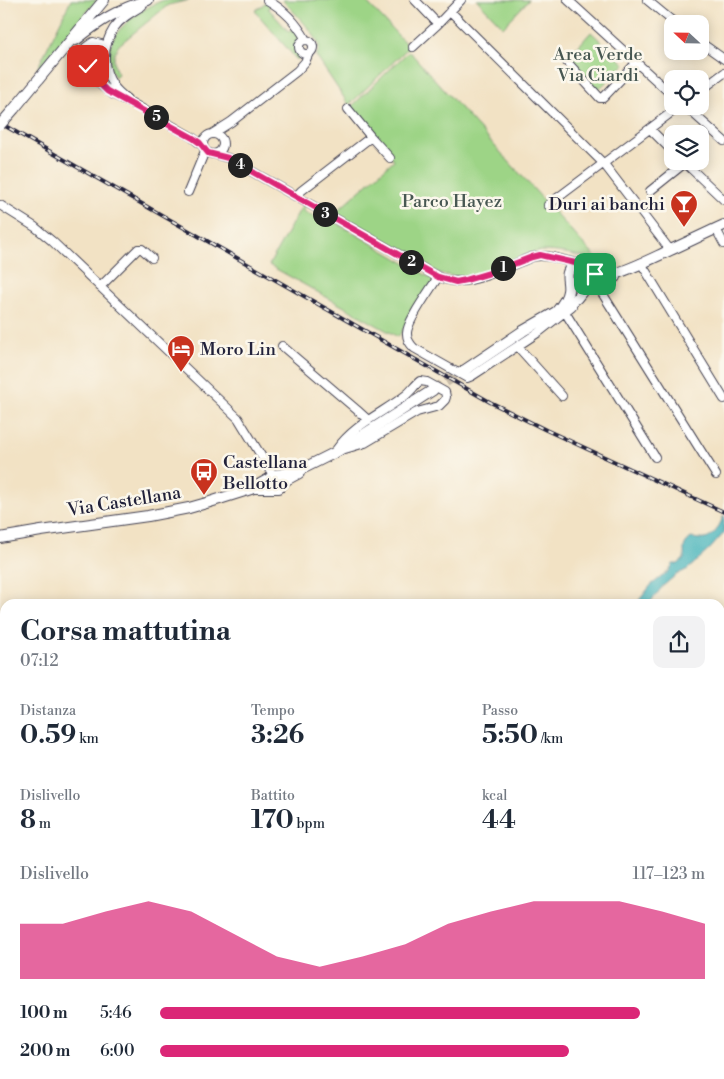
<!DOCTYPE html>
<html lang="it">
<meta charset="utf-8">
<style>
body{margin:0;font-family:"Libre Bodoni",serif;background:#f2f2f3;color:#1f2937;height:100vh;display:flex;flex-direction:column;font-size:19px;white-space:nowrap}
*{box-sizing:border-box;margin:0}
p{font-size:16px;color:#747a83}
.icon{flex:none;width:28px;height:28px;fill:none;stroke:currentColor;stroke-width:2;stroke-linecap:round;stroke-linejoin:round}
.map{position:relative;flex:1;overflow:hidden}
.panel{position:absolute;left:0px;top:599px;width:725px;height:481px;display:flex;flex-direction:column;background:#fff;border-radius:15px 15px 0 0;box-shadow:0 2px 12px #0003}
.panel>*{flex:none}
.needle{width:32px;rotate:292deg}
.controls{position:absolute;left:664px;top:15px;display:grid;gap:10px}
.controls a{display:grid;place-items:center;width:45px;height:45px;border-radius:10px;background:#fff;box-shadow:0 2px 12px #0003;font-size:25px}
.pin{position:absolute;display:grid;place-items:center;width:42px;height:42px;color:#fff;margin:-21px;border-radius:10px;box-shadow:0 2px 8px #0006}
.km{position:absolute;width:25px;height:25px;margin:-12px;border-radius:50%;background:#222;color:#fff;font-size:14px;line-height:25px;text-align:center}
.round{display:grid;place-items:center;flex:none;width:52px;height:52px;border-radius:10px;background:#f2f2f3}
.summary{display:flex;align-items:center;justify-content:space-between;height:85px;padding:0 20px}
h1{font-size:28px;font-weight:700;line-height:38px}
.figures{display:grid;grid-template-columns:repeat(3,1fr);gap:8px;height:85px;padding:5px 20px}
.figures div{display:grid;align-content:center}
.figures b{font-size:25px;font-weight:700}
.figures small{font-size:14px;font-weight:400}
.figures p{font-size:14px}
.chart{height:140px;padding:10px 20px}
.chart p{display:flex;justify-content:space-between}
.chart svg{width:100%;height:90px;margin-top:5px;fill:#db2777;opacity:.7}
ul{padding:0 20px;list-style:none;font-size:16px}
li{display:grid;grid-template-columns:80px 60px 1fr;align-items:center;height:38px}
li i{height:12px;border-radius:6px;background:#db2777}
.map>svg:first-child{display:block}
.green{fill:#9dd486;stroke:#607b60}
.water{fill:#42b2ba;stroke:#326a7a}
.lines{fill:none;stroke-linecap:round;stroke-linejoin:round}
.stream{stroke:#42b2ba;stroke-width:2}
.secondary-tunnel{stroke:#c8bca9;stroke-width:10;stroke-dasharray:10 5;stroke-linecap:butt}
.street-casing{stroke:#413f50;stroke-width:10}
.secondary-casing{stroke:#413f50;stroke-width:12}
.street{stroke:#fff;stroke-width:8}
.secondary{stroke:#fff;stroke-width:10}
.rail-casing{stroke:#22223b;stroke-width:4}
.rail{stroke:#fbf7ec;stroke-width:2;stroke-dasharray:5.5;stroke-linecap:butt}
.secondary-bridge-casing{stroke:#413f50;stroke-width:12;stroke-linecap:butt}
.secondary-bridge{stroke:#fff;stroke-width:10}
.route-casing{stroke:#fff;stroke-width:10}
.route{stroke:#db2777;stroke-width:6}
.labels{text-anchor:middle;stroke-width:5;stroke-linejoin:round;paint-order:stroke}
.park-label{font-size:18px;fill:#475752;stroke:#fbf7ec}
.poi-label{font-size:18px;fill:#22223b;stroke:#fbf7ec;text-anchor:start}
.street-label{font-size:18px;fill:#22223b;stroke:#fbf7ec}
</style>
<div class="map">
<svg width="724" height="1079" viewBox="0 0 724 1079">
<rect width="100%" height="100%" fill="#fbf7ec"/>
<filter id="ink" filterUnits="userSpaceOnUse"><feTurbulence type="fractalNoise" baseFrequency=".02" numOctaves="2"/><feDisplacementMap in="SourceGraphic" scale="10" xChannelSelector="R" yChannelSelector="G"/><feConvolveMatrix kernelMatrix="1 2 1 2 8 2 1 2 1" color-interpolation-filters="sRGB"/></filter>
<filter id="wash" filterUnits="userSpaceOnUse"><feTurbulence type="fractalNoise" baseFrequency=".0096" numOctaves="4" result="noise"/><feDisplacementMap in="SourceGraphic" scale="20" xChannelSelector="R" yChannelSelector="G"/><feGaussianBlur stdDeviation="1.12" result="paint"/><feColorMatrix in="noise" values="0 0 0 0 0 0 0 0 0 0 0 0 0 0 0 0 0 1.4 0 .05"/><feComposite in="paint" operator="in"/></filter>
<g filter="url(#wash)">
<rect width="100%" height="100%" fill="#f2e2c4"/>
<!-- green -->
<path class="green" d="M71 0H97L36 71Z
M164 0H190L168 5 119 45C113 53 112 65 118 74L115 77C91 43 136 10 164 0Z
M282 0H365L409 47 349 105 316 56C317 54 319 51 319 48 320 37 291 9 282 0Z
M477 0H529L503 27Z
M266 2 270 6 268 8 289 32 293 29C295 31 298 35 299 36 302 45 292 46 301 56L297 60 255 11Z
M591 32 625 64 598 90 568 58Z
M409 51 606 269C595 267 594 262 586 258 574 254 556 251 543 251 535 251 525 255 517 258 490 269 469 283 439 273L335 213 394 160 350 108Z
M303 204 306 206 303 211 317 219 321 214 436 281 398 337 269 265Z
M572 276a6 6 0 1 1 12 0a6 6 0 1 1-12 0Z
M0 754H5V817H0Z
M5 992V1026L2 1037V1049L5 1057V1075H12L14 1079H0V993Z"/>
<!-- water -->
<path class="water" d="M724 515V533L710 549 688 569 676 575 663 586 649 604H636L651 585 669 571 673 564H678L684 559C685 548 681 546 691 538 696 538 701 540 705 539 715 537 720 524 724 515Z"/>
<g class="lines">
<!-- stream -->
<path class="stream" d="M0 640 5 636
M0 1007 5 1006
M0 1019 5 1013
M0 1065 6 1079"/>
</g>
</g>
<g filter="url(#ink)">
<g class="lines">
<!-- secondary-tunnel -->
<path class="secondary-tunnel" d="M433 390 462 372"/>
<defs>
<path id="street" d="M267 0C283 9 297 23 306 40
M415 0 438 24
M568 0 672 95
M647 0 676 24
M450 11 604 164 670 250
M299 47a7 7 0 1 1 14 0a7 7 0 1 1-14 0Z
M700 42 724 59
M413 47 438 24 461 0
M105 51 101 44 93 42 86 47 84 51V56L92 74 102 86 114 95 132 103 192 137 203 146
M567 62 600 98H603L637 62
M700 91 724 73
M127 99C122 95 116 90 113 85 101 68 103 45 114 28 121 18 132 12 142 6
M685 106 724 141
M650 129 672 151
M212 134 231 122 297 71 305 62 308 55
M203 144a10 10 0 1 1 20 0a10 10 0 1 1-20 0Z
M371 137 390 158
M214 154 228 158 421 267C431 273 441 280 453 281 474 284 512 265 532 257 547 253 564 261 579 264
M683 161 724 200
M650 191 685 163
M188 192 205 151
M296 196 301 191 371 137 348 109
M0 205 35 227 52 241 238 418 273 475
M548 205 680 106
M716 229 724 244
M641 263 724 399
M438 277C431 289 406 322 407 334 407 340 410 344 414 348L467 378 472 376 539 332 572 306
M593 284 598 287 604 296 716 475
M100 287 138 249H142L152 258
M565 312 655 457
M282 346 357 410 368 420
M518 347 562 396
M336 450C354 424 383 413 406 395 411 391 415 385 420 381L427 382 445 392 446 397 445 400 439 406 417 412 365 443 345 449
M720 1022 724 1029
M279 1075 281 1079
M532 1075 535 1079
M718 1079 724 1076"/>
<path id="secondary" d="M76 40C99 21 119 9 148 0
M14 109 104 0
M587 285 605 283 615 277
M557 311C562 305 567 299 568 291 570 282 563 273 573 266 586 257 591 281 611 275 629 270 647 261 664 253 684 244 704 234 724 225
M462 372 523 331 568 305 577 298 591 280V273L589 269
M255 488H279L286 480 299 473 300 470 338 451 433 390
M0 538 41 531 148 516 189 508 210 502 251 489 269 479 273 475 283 474 297 470H300
M720 829 724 827
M519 1079 521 1075"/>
</defs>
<!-- street casing -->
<use href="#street" class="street-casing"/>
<!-- secondary casing -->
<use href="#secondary" class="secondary-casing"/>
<!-- street -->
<use href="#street" class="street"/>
<!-- secondary -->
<use href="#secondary" class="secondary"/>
<defs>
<path id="rail" d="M0 123 490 402 546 430 724 512"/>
</defs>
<!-- rail casing -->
<use href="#rail" class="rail-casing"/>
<!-- rail -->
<use href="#rail" class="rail"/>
<defs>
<path id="secondary-bridge" d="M0 125 14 109"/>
</defs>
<!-- secondary-bridge casing -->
<use href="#secondary-bridge" class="secondary-bridge-casing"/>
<!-- secondary-bridge -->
<use href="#secondary-bridge" class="secondary-bridge"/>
</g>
</g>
<g class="lines" filter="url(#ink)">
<defs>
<path id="route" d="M88 66 97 81 107 91 193 138 200 143 208 153 228 158 438 277 456 282 466 280 493 272 532 257 540 255 584 265 595 274"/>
</defs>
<!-- route casing -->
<use href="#route" class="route-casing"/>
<!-- route -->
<use href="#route" class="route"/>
</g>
<!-- icons -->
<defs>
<symbol id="bar-pin" viewBox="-11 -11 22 30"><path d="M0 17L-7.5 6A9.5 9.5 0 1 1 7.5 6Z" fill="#c8321e" stroke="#fbf7ec"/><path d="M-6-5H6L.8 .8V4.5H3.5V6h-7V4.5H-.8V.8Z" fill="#fff"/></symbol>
<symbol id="hotel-pin" viewBox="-11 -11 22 30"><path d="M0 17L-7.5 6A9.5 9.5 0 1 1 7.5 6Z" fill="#c8321e" stroke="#fbf7ec"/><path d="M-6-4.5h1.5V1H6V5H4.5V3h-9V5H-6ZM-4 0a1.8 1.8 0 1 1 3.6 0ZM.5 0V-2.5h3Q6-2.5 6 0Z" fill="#fff"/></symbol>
<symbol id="bus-pin" viewBox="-11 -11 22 30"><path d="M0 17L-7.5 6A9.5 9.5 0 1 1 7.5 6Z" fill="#c8321e" stroke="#fbf7ec"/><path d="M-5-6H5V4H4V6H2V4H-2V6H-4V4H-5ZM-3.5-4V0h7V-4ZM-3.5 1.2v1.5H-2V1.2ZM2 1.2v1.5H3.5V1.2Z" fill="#fff"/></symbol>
</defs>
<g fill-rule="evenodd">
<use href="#bar-pin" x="668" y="188" width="32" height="43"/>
<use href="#hotel-pin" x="165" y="333" width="32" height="43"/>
<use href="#bus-pin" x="188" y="456" width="32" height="43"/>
</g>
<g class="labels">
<!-- park labels -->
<g class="park-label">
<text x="598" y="60">Area Verde<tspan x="598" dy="21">Via Ciardi</tspan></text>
<text x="452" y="207">Parco Hayez</text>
</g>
<!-- poi labels -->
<g class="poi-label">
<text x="665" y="210" text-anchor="end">Duri ai banchi</text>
<text x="200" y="355">Moro Lin</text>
<text x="223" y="468">Castellana<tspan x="223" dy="21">Bellotto</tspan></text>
</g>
<!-- street labels -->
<g class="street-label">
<text transform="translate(124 501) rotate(-9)" y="6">Via Castellana</text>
</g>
</g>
</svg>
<div class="controls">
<a><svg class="needle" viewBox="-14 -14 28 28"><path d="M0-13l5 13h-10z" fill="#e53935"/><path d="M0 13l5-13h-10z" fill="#747a83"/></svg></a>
<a><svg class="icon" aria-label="locate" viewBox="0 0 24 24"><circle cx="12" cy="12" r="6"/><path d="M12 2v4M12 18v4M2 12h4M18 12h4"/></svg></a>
<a><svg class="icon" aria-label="layers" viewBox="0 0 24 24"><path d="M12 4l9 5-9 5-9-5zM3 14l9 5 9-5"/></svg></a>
</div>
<div class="pin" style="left:595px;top:274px;background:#1e9e55"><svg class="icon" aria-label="arrive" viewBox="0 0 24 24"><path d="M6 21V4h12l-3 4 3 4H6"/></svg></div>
<div class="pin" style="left:88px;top:66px;background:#d93025"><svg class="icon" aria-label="check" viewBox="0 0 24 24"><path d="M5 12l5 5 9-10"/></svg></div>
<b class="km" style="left:503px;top:268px">1</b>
<b class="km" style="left:411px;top:262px">2</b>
<b class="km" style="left:325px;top:214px">3</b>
<b class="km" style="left:240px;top:165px">4</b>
<b class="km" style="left:156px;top:117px">5</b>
<section class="panel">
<div class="summary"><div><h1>Corsa mattutina</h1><p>07:12</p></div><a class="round"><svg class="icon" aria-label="share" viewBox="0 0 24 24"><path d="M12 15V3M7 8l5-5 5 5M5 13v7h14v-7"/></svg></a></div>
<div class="figures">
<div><p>Distanza</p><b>0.59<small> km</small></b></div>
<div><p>Tempo</p><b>3:26</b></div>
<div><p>Passo</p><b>5:50<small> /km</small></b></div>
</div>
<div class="figures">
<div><p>Dislivello</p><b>8<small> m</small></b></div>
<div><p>Battito</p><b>170<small> bpm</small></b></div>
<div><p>kcal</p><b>44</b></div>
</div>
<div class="chart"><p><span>Dislivello</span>117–123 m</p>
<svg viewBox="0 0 160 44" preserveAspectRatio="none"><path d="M0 44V17L10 17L20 11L30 6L40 11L50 22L60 33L70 38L80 33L90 27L100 17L110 11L120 6L130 6L140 6L150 11L160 17V44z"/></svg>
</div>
<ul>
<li><b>100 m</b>5:46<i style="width:88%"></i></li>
<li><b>200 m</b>6:00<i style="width:75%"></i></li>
</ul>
</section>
</div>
